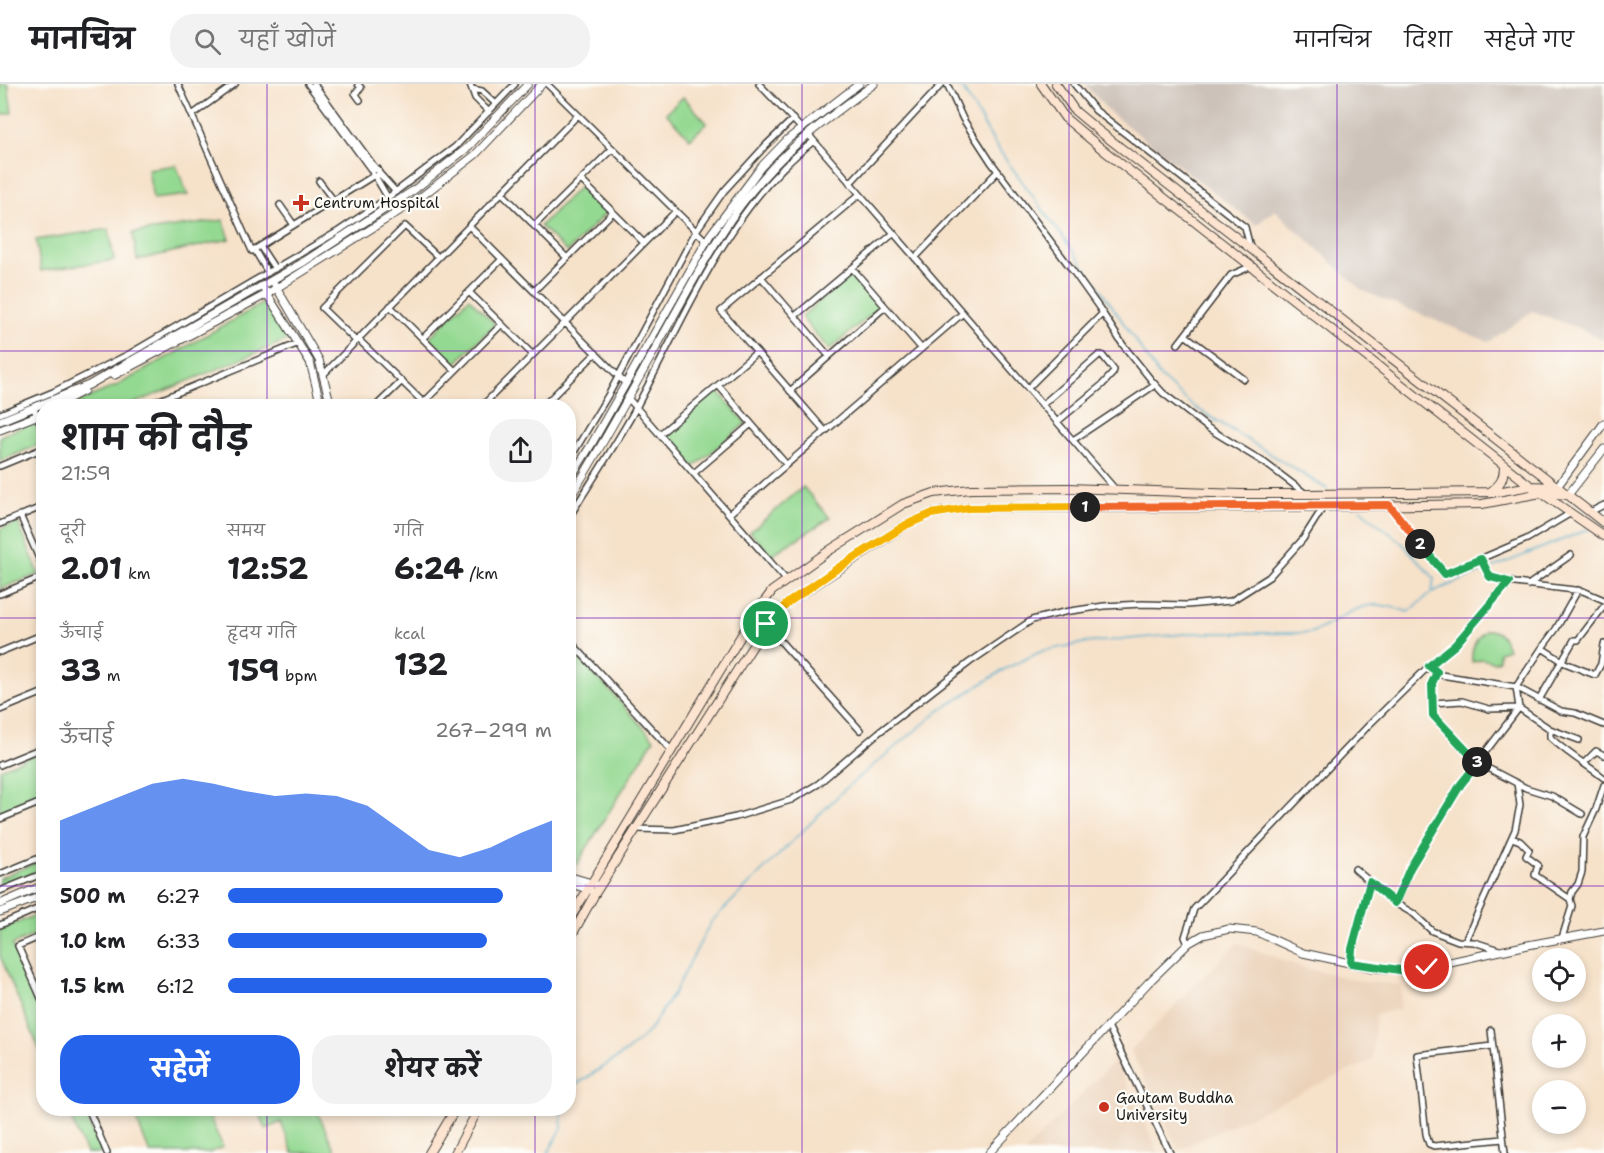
<!DOCTYPE html>
<html lang="hi">
<meta charset="utf-8">
<style>
body{margin:0;font-family:"Shantell Sans","Playpen Sans Deva",sans-serif;background:#f2f2f2;color:#202124;height:100vh;display:flex;flex-direction:column;font-size:22px;white-space:nowrap}
*{box-sizing:border-box;margin:0}
p{font-size:20px;color:#757577}
.icon{flex:none;width:33px;height:33px;fill:none;stroke:currentColor;stroke-width:2;stroke-linecap:round;stroke-linejoin:round}
.map{position:relative;flex:1;overflow:hidden}
.sheet{position:absolute;left:36px;top:315px;width:540px;height:717px;display:flex;flex-direction:column;background:#fff;border-radius:24px;box-shadow:0 3px 9px #0003}
.sheet>*{flex:none}
.controls{position:absolute;left:1532px;top:864px;display:grid;gap:12px}
.controls a{display:grid;place-items:center;width:54px;height:54px;border-radius:50%;background:#fff;box-shadow:0 3px 9px #0003;font-size:30px}
.pin{position:absolute;display:grid;place-items:center;width:51px;height:51px;color:#fff;margin:-26px;border:3px solid #fff;border-radius:50%;box-shadow:0 2px 6px #0007}
.km{position:absolute;width:30px;height:30px;margin:-15px;border-radius:50%;background:#222;color:#fff;font-size:16px;line-height:30px;text-align:center}
.round{display:grid;place-items:center;flex:none;width:63px;height:63px;border-radius:24px;background:#f2f2f2}
.headline{display:flex;align-items:center;justify-content:space-between;height:102px;padding:0 24px}
h1{font-size:33px;font-weight:700;line-height:45px}
.metrics{display:grid;grid-template-columns:repeat(3,1fr);gap:9px;height:102px;padding:6px 24px}
.metrics div{display:grid;align-content:center}
.metrics b{font-size:30px;font-weight:700}
.metrics small{font-size:16px;font-weight:400}
.metrics p{font-size:16px}
.chart{height:168px;padding:12px 24px}
.chart p{display:flex;justify-content:space-between}
.chart svg{width:100%;height:108px;margin-top:6px;fill:#2563eb;opacity:.7}
.cta{display:flex;gap:12px;margin-top:auto;padding:12px 24px}
.cta a{flex:1;height:69px;border-radius:24px;background:#2563eb;color:#fff;font-size:24px;font-weight:700;line-height:69px;text-align:center}
.cta a+a{background:#f2f2f2;color:#202124}
ul{padding:0 24px;list-style:none;font-size:20px}
li{display:grid;grid-template-columns:96px 72px 1fr;align-items:center;height:45px}
li i{height:15px;border-radius:8px;background:#2563eb}
header{display:flex;align-items:center;gap:36px;box-sizing:border-box;height:84px;padding:0 30px;background:#fff;border-bottom:2px solid #e0e0e0}
header strong{font-size:28px}
nav{display:flex;gap:33px;margin-inline-start:auto;font-size:21px}
.search{width:420px;height:54px;background:#f2f2f2;display:flex;align-items:center;gap:15px;box-sizing:border-box;padding:0 21px;border-radius:24px;color:#757577;font-size:22px}
.map>svg:first-child{display:block}
.built{fill:#ebd2b9}
.industrial{fill:#cdc2b9}
.green{fill:#94d992;stroke:#587a57;stroke-width:1.5}
.lines{fill:none;stroke-linecap:round;stroke-linejoin:round}
.stream{stroke:#4caacb;stroke-width:1.5}
.minor-casing{stroke:#3d3a36;stroke-width:8}
.tertiary-casing{stroke:#3d3a36;stroke-width:9}
.secondary-casing{stroke:#3d3a36;stroke-width:10}
.minor{stroke:#fff;stroke-width:5}
.tertiary{stroke:#fff;stroke-width:7}
.secondary{stroke:#fde4d0;stroke-width:8}
.split-1-casing{stroke:#fff;stroke-width:12}
.split-2-casing{stroke:#fff;stroke-width:12}
.split-3-casing{stroke:#fff;stroke-width:12}
.split-4-casing{stroke:#fff;stroke-width:12}
.split-1{stroke:#f5b400;stroke-width:8}
.split-2{stroke:#f0652b;stroke-width:8}
.split-3{stroke:#22a559;stroke-width:8}
.split-4{stroke:#22a559;stroke-width:8}
.grid{fill:none;stroke:#7b2cbf;stroke-width:1.5;stroke-opacity:0.55}
.poi-dot{fill:#c8321e;stroke:#fdfcf7;stroke-width:2}
.labels{text-anchor:middle;stroke-width:4.5;stroke-linejoin:round;paint-order:stroke}
.poi-label{font-size:15px;fill:#1c1c1c;stroke:#fdfcf7;text-anchor:start}
</style>
<header>
<strong>मानचित्र</strong>
<div class="search"><svg class="icon" aria-label="search" viewBox="0 0 24 24"><circle cx="10" cy="10" r="6"/><path d="M15 15l6 6"/></svg>यहाँ खोजें</div>
<nav><a>मानचित्र</a><a>दिशा</a><a>सहेजे गए</a></nav>
</header>
<div class="map">
<svg width="1604" height="1069" viewBox="0 0 1604 1069">
<rect width="100%" height="100%" fill="#fdfcf7"/>
<filter id="ink" filterUnits="userSpaceOnUse"><feTurbulence type="fractalNoise" baseFrequency=".0167" numOctaves="2"/><feDisplacementMap in="SourceGraphic" scale="12" xChannelSelector="R" yChannelSelector="G"/><feConvolveMatrix kernelMatrix="1 2 1 2 8 2 1 2 1" color-interpolation-filters="sRGB"/></filter>
<filter id="wash" filterUnits="userSpaceOnUse"><feTurbulence type="fractalNoise" baseFrequency=".008" numOctaves="4" result="noise"/><feDisplacementMap in="SourceGraphic" scale="24" xChannelSelector="R" yChannelSelector="G"/><feGaussianBlur stdDeviation="1.35" result="paint"/><feColorMatrix in="noise" values="0 0 0 0 0 0 0 0 0 0 0 0 0 0 0 0 0 1.4 0 .05"/><feComposite in="paint" operator="in"/></filter>
<g filter="url(#wash)">
<rect width="100%" height="100%" fill="#f6e1c9"/>
<!-- built -->
<path class="built" d="M1237 859 1298 882 1364 898 1402 901 1400 925 1376 930 1372 976 1178 1066 1131 966Z
M1115 976 1159 1069H1024Z"/>
<!-- industrial -->
<path class="industrial" d="M1085 0H1604V256L1584 246 1532 227 1489 258 1363 207 1275 126 1256 141 1108 27Z"/>
<!-- green -->
<path class="green" d="M0 0H8L12 29 0 31Z
M683 13 707 39 690 55 666 29Z
M176 81 188 111 153 115 148 85Z
M580 102 607 128 567 168 540 142Z
M223 136 230 155 137 176 133 149Z
M109 145 114 176 41 187 36 156Z
M851 190 880 223 829 266 801 233Z
M469 214 495 240 455 280 429 254Z
M265 218 290 255 128 322H69L118 301Z
M717 306 746 339 694 383 665 350Z
M34 338 43 359 0 377V352Z
M803 403 830 434 771 471 750 448Z
M18 438 39 490 0 505V445Z
M1486 546C1499 546 1504 553 1508 565L1499 568V576L1494 578 1482 575 1472 578C1471 566 1475 554 1486 546Z
M568 561 654 655 574 785 568 784Z
M43 667V713L2 730 0 724V685Z
M43 776V786L0 804V794Z
M43 828V847L12 861 43 933V974L0 872V846Z
M70 1024 83 1025 102 1069H86L67 1026Z
M142 1025H206L223 1063 209 1069H150L133 1028Z
M258 1025H316L336 1069H293L281 1038 266 1045Z"/>
<g class="lines">
<!-- stream -->
<path class="stream" d="M960 0 996 62 1095 197 1160 293 1193 322 1327 405
M1432 508 1589 445
M568 1006 627 967 649 947 675 907 711 838 847 703 939 627 1005 585 1042 567 1084 559 1195 549H1310C1330 543 1355 520 1376 521 1387 521 1398 525 1409 528L1432 508 1434 494 1403 460 1360 425
M548 1069 562 1044 560 1024"/>
</g>
</g>
<g filter="url(#ink)">
<g class="lines">
<defs>
<path id="minor" d="M178 0 252 167 373 92H377L379 89 378 85 372 86 373 92
M308 0 372 87
M314 0 376 85
M358 0 361 4 355 9 360 16
M470 0 475 14 489 28
M547 0 706 157
M759 0 801 44
M947 0 963 35 991 78 1070 183 1100 225 1123 261 1152 297 1163 309 1208 344 1265 379 1306 410
M1074 0 1095 26 1245 143 1250 163
M472 5 482 7 496 20
M192 31 235 0
M808 50 1115 405
M379 89 396 108
M375 92 388 114
M581 96 644 159
M319 97 334 117
M850 99 942 0
M502 109 567 174
M280 121 294 141
M469 142 626 300
M534 142 612 65
M260 162 275 185
M254 165 268 189
M915 174 998 87
M852 184 921 264
M761 193 829 272
M534 207 613 128
M469 208 533 271
M390 222 455 287
M795 232 894 149
M1185 251 1244 295
M423 254 502 175
M358 255 427 322
M356 257 322 224 405 142 438 173
M1178 260 1231 191 1252 182
M323 291 578 31
M718 301 786 380
M1028 304 1103 229
M790 307 885 223
M628 314 787 497
M423 319 502 240
M1042 321 1099 271H1102L1114 286 1113 289 1102 301 1057 338
M145 322 299 259
M376 322 401 298
M482 322 676 127
M543 322 596 269
M34 325 44 347
M0 330 53 308 131 269 337 148 386 115 455 63 515 0
M825 347 721 227 860 110
M660 350 757 268
M1073 356 1155 301
M568 378 610 308 696 147 724 107 766 61 793 35
M0 382 44 364
M694 389 751 340
M1389 421 1445 490 1527 455 1571 429
M1590 428 1604 421
M729 430 963 229
M20 431 44 486
M568 435C589 401 611 368 631 333 682 242 727 121 814 57
M0 440 44 422
M1481 475 1490 493 1515 499 1583 507 1604 516
M1528 501 1571 471
M1578 506 1556 545 1542 564 1565 579 1595 591 1601 580 1604 560
M0 510 44 492
M766 541 860 646
M568 555 672 667
M0 568 44 550
M1429 582 1441 591 1516 603 1561 627 1575 629 1604 641
M1437 588 1432 599 1433 631 1478 679 1526 704 1552 712 1582 730
M1539 616 1574 556H1578L1604 522
M1433 619 1462 617 1489 625 1519 624 1550 645 1579 656
M0 626 44 608
M1550 645V653C1566 669 1586 680 1604 694
M1584 679 1596 667 1604 671
M0 681 44 663
M0 735 44 717
M636 745 674 746 736 733 791 716 818 700 878 649 970 578 1032 536 1064 528 1104 522 1142 520 1187 521 1231 517 1269 493 1303 455 1324 422
M1512 754 1520 757 1529 766 1526 772 1538 781 1535 791 1570 815
M1355 785 1395 819 1414 830 1432 847 1458 857 1474 858 1499 866
M0 790 44 772
M0 807 44 789
M1395 819 1410 784 1461 700 1519 624 1516 603 1542 564
M0 841 44 822
M44 851 18 862 44 921
M1562 854 1572 822 1570 815 1572 808 1578 800 1582 788 1583 753 1596 725 1604 701
M1465 857 1515 746 1520 721 1517 699
M1188 860 1185 853 1194 825 1369 641 1432 579 1455 561 1509 498
M1351 879 1352 865 1370 798
M1108 942 1170 1069
M1491 946 1505 1069
M1492 962 1417 971 1426 1050 1429 1060 1434 1062 1503 1055
M88 1024 107 1069"/>
<path id="tertiary" d="M275 201 319 276 331 322
M265 207 310 278 321 322
M115 291 267 210 417 116 475 71 542 0
M55 322 84 307
M0 337 89 301 302 179 414 106 467 64 528 0
M0 346 44 329
M568 398 591 361 710 151 761 83 788 55 859 0
M1557 403 1604 339
M1568 411 1604 365
M568 417C605 357 638 296 672 235 699 187 725 136 763 94 795 57 835 29 874 0
M568 792 595 800
M568 799 590 806
M0 820 44 801
M0 828 44 811
M989 1069 1148 899 1189 859 1203 851 1229 845 1257 848 1303 869 1373 884 1400 886 1427 883 1528 861 1604 847"/>
<path id="secondary" d="M1041 0 1065 34 1102 65 1532 403
M1056 0 1075 27 1099 47 1604 439
M1490 408C1501 400 1504 395 1504 381
M1543 410 1604 452
M568 838 750 537 772 507 830 466 903 420 934 409 971 405 1068 404 1241 410H1307L1497 408 1530 402 1557 403
M568 858 596 808 766 541 789 518 906 441 931 430 968 424 1302 423 1482 420 1541 409 1568 411
M429 1069 456 1024
M455 1069 479 1024"/>
</defs>
<!-- minor casing -->
<use href="#minor" class="minor-casing"/>
<!-- tertiary casing -->
<use href="#tertiary" class="tertiary-casing"/>
<!-- secondary casing -->
<use href="#secondary" class="secondary-casing"/>
<!-- minor -->
<use href="#minor" class="minor"/>
<!-- tertiary -->
<use href="#tertiary" class="tertiary"/>
<!-- secondary -->
<use href="#secondary" class="secondary"/>
</g>
</g>
<g class="lines" filter="url(#ink)">
<defs>
<path id="split-1" d="M766 540 789 518 838 484 906 441 931 430 968 424 1085 423"/>
<path id="split-2" d="M1085 423 1389 421 1420 460"/>
<path id="split-3" d="M1420 460 1445 490 1481 475 1490 493 1509 498 1455 561 1429 582 1437 588 1432 599 1433 631 1477 678"/>
<path id="split-4" d="M1427 883 1400 886 1351 879 1352 865 1370 798 1395 819 1410 784 1461 700 1478 679 1477 678"/>
</defs>
<!-- split-1 casing -->
<use href="#split-1" class="split-1-casing"/>
<!-- split-2 casing -->
<use href="#split-2" class="split-2-casing"/>
<!-- split-3 casing -->
<use href="#split-3" class="split-3-casing"/>
<!-- split-4 casing -->
<use href="#split-4" class="split-4-casing"/>
<!-- split-1 -->
<use href="#split-1" class="split-1"/>
<!-- split-2 -->
<use href="#split-2" class="split-2"/>
<!-- split-3 -->
<use href="#split-3" class="split-3"/>
<!-- split-4 -->
<use href="#split-4" class="split-4"/>
</g>
<!-- grid -->
<path class="grid" d="M267 0V322M535 0V322M802 0V1069M1069 0V1069M1337 0V1069M0 267H1604M0 534H44M568 534H1604M0 802H44M568 802H1604M267 1024V1069M535 1024V1069"/>
<!-- markers -->
<g class="poi-dot">
<path d="M298 110h6v6h6v6h-6v6h-6v-6h-6v-6h6z"/>
<circle cx="1104" cy="1023" r="6"/>
</g>
<g class="labels">
<!-- poi labels -->
<g class="poi-label">
<text x="314" y="124">Centrum Hospital</text>
<text x="1116" y="1019">Gautam Buddha<tspan x="1116" dy="17">University</tspan></text>
</g>
</g>
</svg>
<div class="controls">
<a><svg class="icon" aria-label="locate" viewBox="0 0 24 24"><circle cx="12" cy="12" r="6"/><path d="M12 2v4M12 18v4M2 12h4M18 12h4"/></svg></a>
<a>+</a>
<a>−</a>
</div>
<div class="pin" style="left:766px;top:540px;background:#1e9e55"><svg class="icon" aria-label="arrive" viewBox="0 0 24 24"><path d="M6 21V4h12l-3 4 3 4H6"/></svg></div>
<div class="pin" style="left:1427px;top:883px;background:#d93025"><svg class="icon" aria-label="check" viewBox="0 0 24 24"><path d="M5 12l5 5 9-10"/></svg></div>
<b class="km" style="left:1085px;top:423px">1</b>
<b class="km" style="left:1420px;top:460px">2</b>
<b class="km" style="left:1477px;top:678px">3</b>
<section class="sheet">
<div class="headline"><div><h1>शाम की दौड़</h1><p>21:59</p></div><a class="round"><svg class="icon" aria-label="share" viewBox="0 0 24 24"><path d="M12 15V3M7 8l5-5 5 5M5 13v7h14v-7"/></svg></a></div>
<div class="metrics">
<div><p>दूरी</p><b>2.01<small> km</small></b></div>
<div><p>समय</p><b>12:52</b></div>
<div><p>गति</p><b>6:24<small> /km</small></b></div>
</div>
<div class="metrics">
<div><p>ऊँचाई</p><b>33<small> m</small></b></div>
<div><p>हृदय गति</p><b>159<small> bpm</small></b></div>
<div><p>kcal</p><b>132</b></div>
</div>
<div class="chart"><p><span>ऊँचाई</span>267–299 m</p>
<svg viewBox="0 0 160 44" preserveAspectRatio="none"><path d="M0 44V23L10 18L20 13L30 8L40 6L50 8L60 11L70 13L80 12L90 13L100 17L110 26L120 35L130 38L140 34L150 28L160 23V44z"/></svg>
</div>
<ul>
<li><b>500 m</b>6:27<i style="width:85%"></i></li>
<li><b>1.0 km</b>6:33<i style="width:80%"></i></li>
<li><b>1.5 km</b>6:12<i style="width:100%"></i></li>
</ul>
<div class="cta"><a>सहेजें</a><a>शेयर करें</a></div>
</section>
</div>
